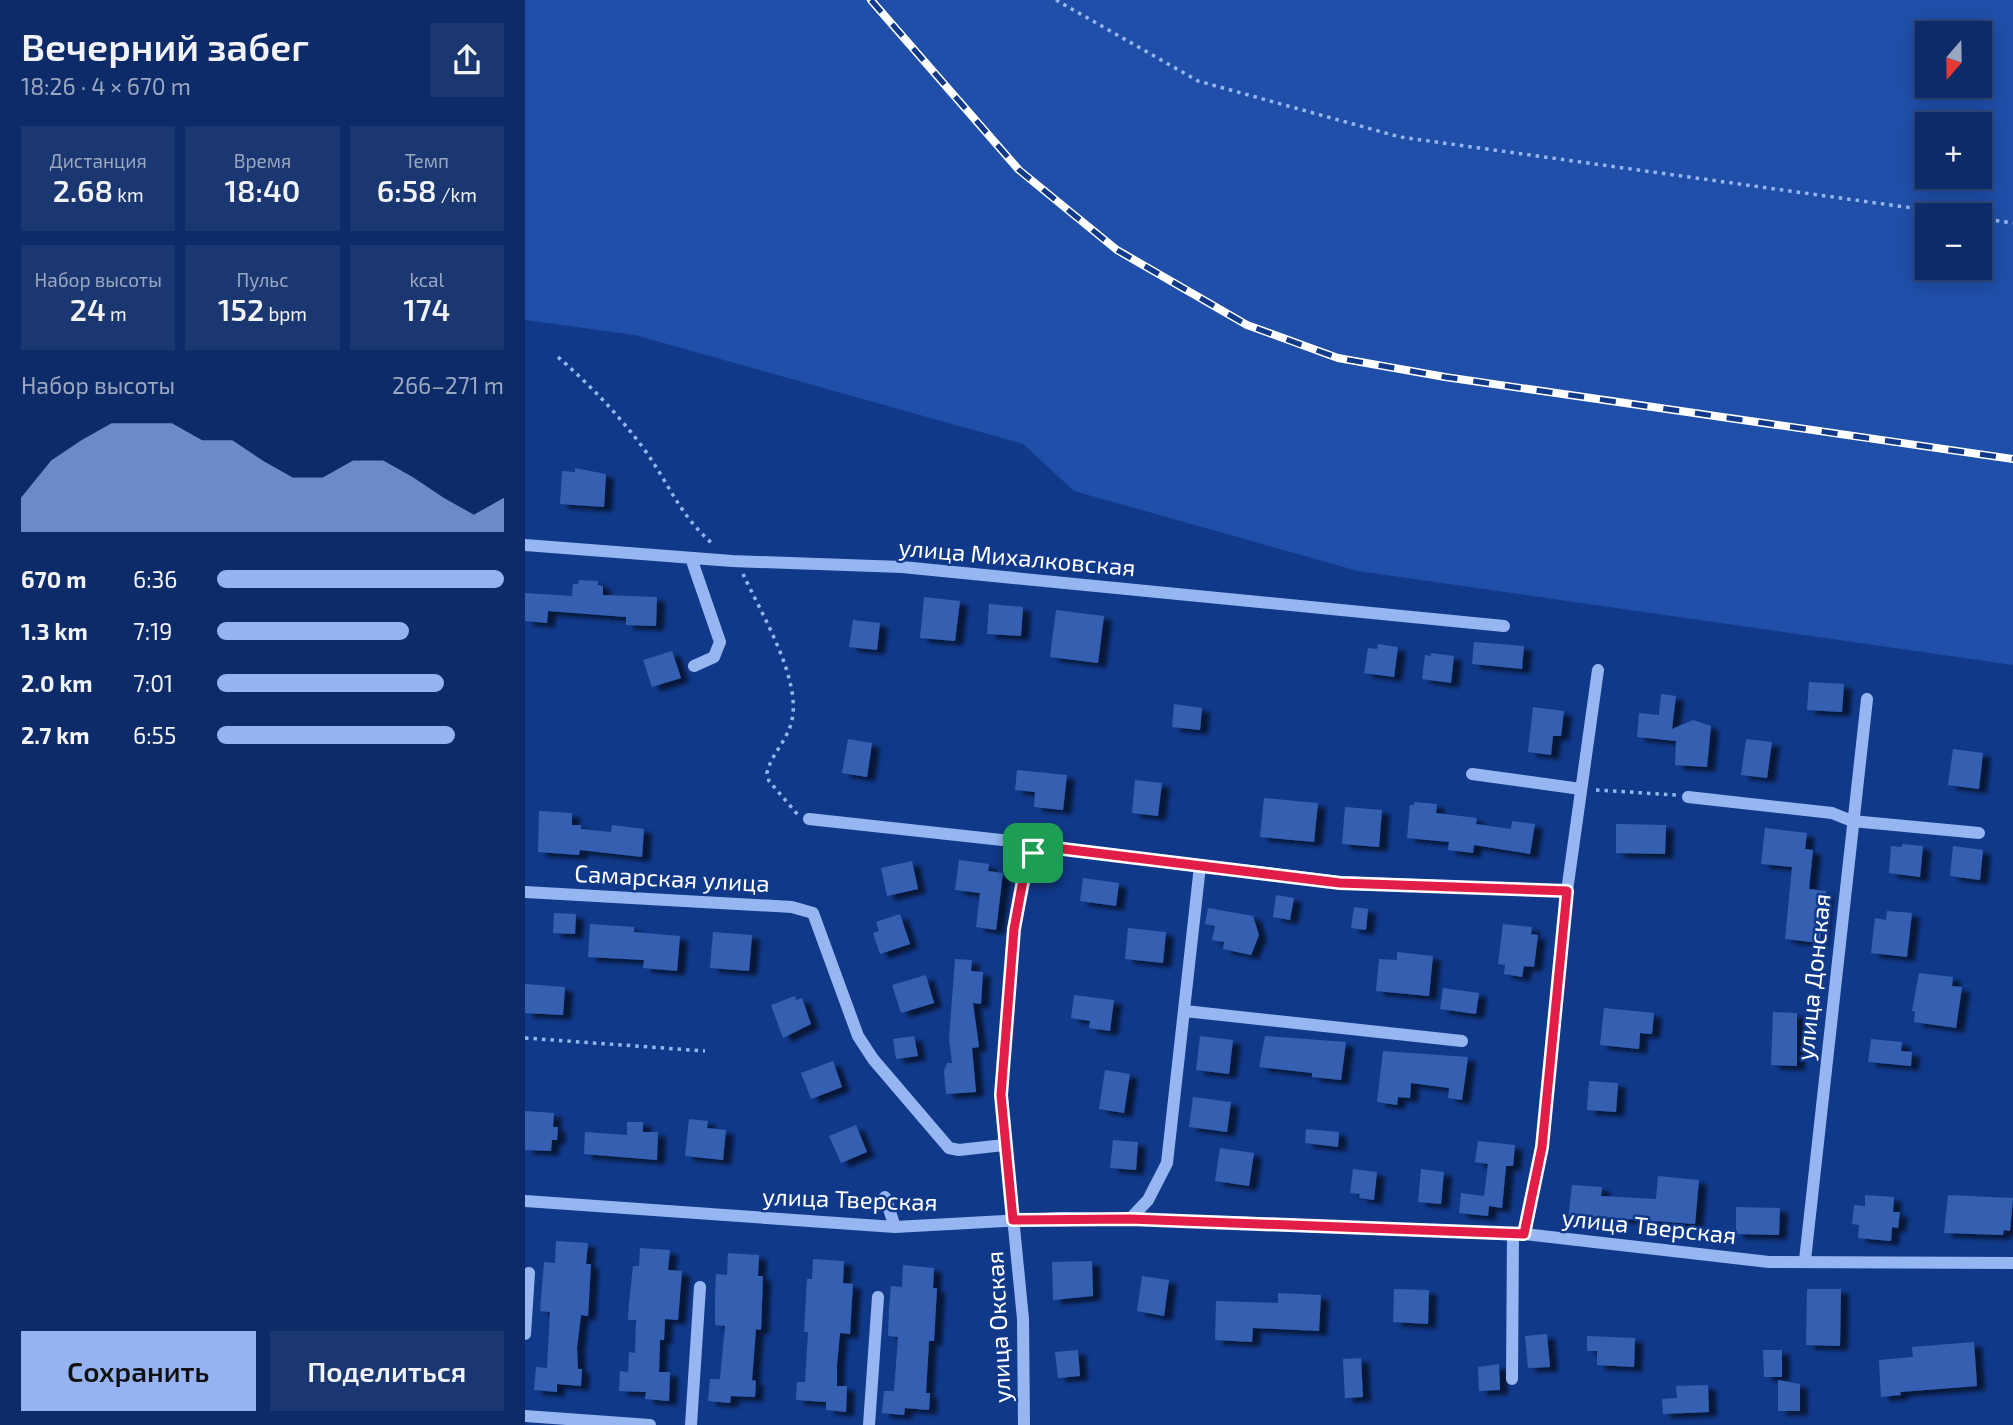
<!DOCTYPE html>
<html lang="ru">
<meta charset="utf-8">
<style>
body{margin:0;font-family:"Exo 2",sans-serif;background:#1b3771;color:#f1f3f6;height:100vh;display:flex;flex-direction:column;font-size:26px;white-space:nowrap}
*{box-sizing:border-box;margin:0}
p{font-size:23px;color:#9aa7c0}
.icon{flex:none;width:38px;height:38px;fill:none;stroke:currentColor;stroke-width:2;stroke-linecap:round;stroke-linejoin:round}
.map{position:relative;flex:1;overflow:hidden}
.details{display:flex;flex-direction:column;background:#0d2b68;width:525px}
.details>*{flex:none}
.needle{width:46px;rotate:200deg}
.buttons{position:absolute;left:1390px;top:21px;display:grid;gap:14px}
.buttons a{display:grid;place-items:center;width:77px;height:77px;border-radius:0px;background:#0d2b68;box-shadow:0 4px 18px #0003,0 0 0 2px #2d477c;font-size:35px}
.pin{position:absolute;display:grid;place-items:center;width:60px;height:60px;color:#fff;margin:-30px;border-radius:14px;box-shadow:0 4px 10px #0006}
.round{display:grid;place-items:center;flex:none;width:74px;height:74px;border-radius:0px;background:#1b3771}
.head{display:flex;align-items:center;justify-content:space-between;height:119px;padding:0 21px}
h1{font-size:38px;font-weight:600;line-height:52px}
.metrics{display:grid;grid-template-columns:repeat(3,1fr);gap:10px;height:119px;padding:7px 21px}
.metrics div{display:grid;align-content:center;border-radius:0px;background:#1b3771;text-align:center}
.metrics b{font-size:30px;font-weight:600}
.metrics small{font-size:19px;font-weight:400}
.metrics p{font-size:19px}
.chart{height:196px;padding:14px 21px}
.chart p{display:flex;justify-content:space-between}
.chart svg{width:100%;height:126px;margin-top:7px;fill:#95b2f1;opacity:.7}
.action{display:flex;gap:14px;margin-top:auto;padding:14px 21px}
.action a{flex:1;height:80px;border-radius:0px;background:#95b2f1;color:#111;font-size:28px;font-weight:600;line-height:80px;text-align:center}
.action a+a{background:#1b3771;color:#f1f3f6}
ul{padding:0 21px;list-style:none;font-size:23px}
li{display:grid;grid-template-columns:112px 84px 1fr;align-items:center;height:52px}
li i{height:18px;border-radius:9px;background:#95b2f1}
main{display:flex;flex:1;min-height:0}
.map>svg:first-child{display:block}
.green{fill:#1f4fa9;fill-rule:evenodd}
.building{fill:#3460b2;filter:url(#shadow)}
.lines{fill:none;stroke-linecap:round;stroke-linejoin:round}
.path{stroke:#96b6f1;stroke-width:3.5;stroke-dasharray:3.5 5;stroke-linecap:butt}
.minor{stroke:#96b6f1;stroke-width:12}
.rail-casing{stroke:#fff;stroke-width:8}
.rail{stroke:#11398a;stroke-width:5;stroke-dasharray:16;stroke-linecap:butt}
.route-casing{stroke:#fff;stroke-width:14}
.route{stroke:#e11d48;stroke-width:9}
.labels{text-anchor:middle;stroke-width:5;stroke-linejoin:round;paint-order:stroke}
.street-label{font-size:24px;fill:#fff;stroke:#11398a}
</style>
<main>
<section class="details">
<div class="head"><div><h1>Вечерний забег</h1><p>18:26 · 4 × 670 m</p></div><a class="round"><svg class="icon" aria-label="share" viewBox="0 0 24 24"><path d="M12 15V3M7 8l5-5 5 5M5 13v7h14v-7"/></svg></a></div>
<div class="metrics">
<div><p>Дистанция</p><b>2.68<small> km</small></b></div>
<div><p>Время</p><b>18:40</b></div>
<div><p>Темп</p><b>6:58<small> /km</small></b></div>
</div>
<div class="metrics">
<div><p>Набор высоты</p><b>24<small> m</small></b></div>
<div><p>Пульс</p><b>152<small> bpm</small></b></div>
<div><p>kcal</p><b>174</b></div>
</div>
<div class="chart"><p><span>Набор высоты</span>266–271 m</p>
<svg viewBox="0 0 160 44" preserveAspectRatio="none"><path d="M0 44V32L10 19L20 12L30 6L40 6L50 6L60 12L70 12L80 19L90 25L100 25L110 19L120 19L130 25L140 32L150 38L160 32V44z"/></svg>
</div>
<ul>
<li><b>670 m</b>6:36<i style="width:100%"></i></li>
<li><b>1.3 km</b>7:19<i style="width:67%"></i></li>
<li><b>2.0 km</b>7:01<i style="width:79%"></i></li>
<li><b>2.7 km</b>6:55<i style="width:83%"></i></li>
</ul>
<div class="action"><a>Сохранить</a><a>Поделиться</a></div>
</section>
<div class="map">
<svg width="1488" height="1425" viewBox="0 0 1488 1425">
<defs>
<filter id="shadow"><feDropShadow dx="8" dy="4.5" stdDeviation="2" flood-color="#0009"/></filter>
</defs>
<rect width="100%" height="100%" fill="#11398a"/>
<!-- green -->
<path class="green" d="M0 0H1488V665L833 571 549 491 498 444 110 335 0 320ZM1454 33V86H1402V33ZM1454 124V177H1402V124ZM1454 215V268H1402V215Z"/>
<!-- building -->
<path class="building" d="M50 468 81 474 79 507 35 504 37 471 50 472Z
M54 580 73 581V585L78 586V595L132 597 131 626 101 625V617L23 611 22 623 0 621V593L47 596 48 584H53Z
M399 597 435 601 430 641 395 638Z
M464 604 498 607 496 636 462 634Z
M531 610 579 616 573 663 525 657Z
M328 620 355 623 352 650 324 647Z
M949 642 999 646 997 669 947 664Z
M853 644 873 647 869 677 839 673 843 648 852 649Z
M147 651 156 678 127 687 118 660Z
M906 653 929 656 926 683 897 679 900 655 906 656Z
M1284 682 1319 684 1317 712 1282 710Z
M1136 694 1151 696 1147 729 1168 720 1186 726 1182 767 1150 765 1151 741 1112 737 1114 713 1134 715Z
M649 704 677 708 675 730 647 727Z
M1008 707 1039 711 1036 736H1028L1026 755 1003 752Z
M323 739 347 743 342 777 317 773Z
M1221 739 1247 742 1242 778 1216 775Z
M1428 749 1458 753 1454 789 1423 785Z
M492 770 542 775 538 810 509 807 510 792 490 790Z
M610 780 637 783 633 816 607 813Z
M739 798 793 803 789 842 735 837Z
M889 802 912 804 911 813 952 818 951 824 986 829 987 821 1010 824 1005 854 949 845 948 853 923 850 924 842 882 838 885 805H889Z
M820 807 857 810 854 847 817 844Z
M14 811 47 813V825H56V829L86 832 87 825 119 829 117 857 55 850 54 855 13 852Z
M1091 824 1141 825 1140 854 1091 853Z
M1240 828 1282 833 1280 849 1288 850 1284 889 1301 891 1295 943 1260 939 1267 867 1236 864Z
M1377 844 1398 846 1395 877 1364 873 1366 846 1377 847Z
M1428 846 1458 850 1455 880 1425 876Z
M434 860 464 864 463 871 478 873 471 930 451 927 455 893 430 890Z
M387 861 393 889 362 896 356 868Z
M558 878 594 883 591 906 555 901Z
M751 895 769 898 765 920 748 917Z
M829 907 843 909 841 930 826 928Z
M683 908 728 916 734 935 726 955 698 949 699 942 687 940 690 926 680 924Z
M1362 911 1387 913 1382 957 1346 953 1350 918 1361 920Z
M29 913 51 914 50 934 28 933Z
M375 914 385 944 355 954 348 933 354 931 351 922Z
M65 924 109 927V932L155 936 152 971 118 968 119 960 63 957Z
M978 924 1007 927 1006 934 1013 935 1009 967 999 966 997 977 979 974 980 965 973 964Z
M603 928 641 932 638 963 600 959Z
M188 932 227 935 224 971 185 968Z
M872 952 908 956 904 996 851 991 854 959 872 960Z
M430 959 447 960 446 971 458 972 456 1004 448 1003 454 1047 447 1048 451 1092 421 1094 419 1071 422 1063H427L424 1039Z
M1394 973 1428 977 1427 986 1437 987 1431 1028 1389 1022 1390 1011H1387Z
M401 975 409 1003 376 1013 367 985Z
M0 984 40 987 38 1015 0 1013Z
M918 988 954 993 951 1014 915 1009Z
M549 995 589 1000 585 1031 564 1028 565 1021 546 1018Z
M270 996 271 1000 277 998 286 1024 258 1038 246 1005Z
M1079 1008 1129 1013 1127 1034 1115 1033 1114 1049 1075 1045Z
M1248 1012 1272 1013V1066L1246 1065Z
M389 1036 393 1056 371 1059 368 1039Z
M675 1036 708 1040 704 1074 671 1070Z
M740 1036 821 1042 816 1080 787 1077V1073L734 1067Z
M1346 1039 1377 1042 1376 1051 1387 1052 1386 1066 1343 1062Z
M858 1051 943 1057 937 1100 923 1098 924 1088 886 1083 885 1098 873 1097 872 1105 852 1102Z
M308 1061 317 1087 286 1099 276 1073Z
M580 1070 605 1074 599 1113 574 1109Z
M1064 1081 1093 1083 1091 1112 1062 1110Z
M668 1097 706 1102 702 1132 664 1127Z
M0 1111 29 1113 28 1127H33L32 1140H27L26 1151 0 1150Z
M164 1119 183 1121 182 1128 201 1130 198 1160 160 1156Z
M102 1122H118V1132H133L132 1160 59 1154 60 1132 102 1135Z
M331 1125 342 1152 316 1163 304 1136Z
M781 1129 814 1132 813 1147 780 1143Z
M588 1140 613 1142 611 1170 585 1168Z
M953 1141 990 1145 988 1166H981L977 1208 964 1206 963 1216 934 1213 936 1193 959 1196 963 1164 950 1162Z
M695 1148 729 1153 724 1186 690 1181Z
M828 1169 852 1172 849 1200 834 1198 835 1194 825 1193Z
M896 1169 919 1172 916 1204 893 1202Z
M1133 1176 1174 1180 1170 1224 1061 1216 1060 1222 1043 1221 1047 1185 1077 1187 1076 1196 1131 1199Z
M1340 1195 1369 1197 1368 1212H1375L1373 1228 1367 1227 1366 1241 1333 1238 1334 1225 1327 1224 1329 1205 1340 1206Z
M1423 1195 1488 1198 1485 1231 1479 1230 1478 1235 1419 1233Z
M1211 1207 1255 1208 1254 1235 1211 1234Z
M31 1241 63 1243 61 1264H66L63 1316 56 1315 52 1348 53 1369H57L56 1386 32 1384V1392L9 1390 11 1367 22 1368 25 1312 15 1311 19 1262 30 1263Z
M115 1248 145 1250 143 1270 157 1271 153 1320 140 1319 139 1340H135L134 1372H145L144 1401 120 1399 121 1392 94 1391 95 1371 103 1372 104 1352 110 1353 111 1320H103L104 1303 108 1266H114Z
M203 1253 234 1255 233 1276H238L236 1330 231 1329 227 1380 231 1381 230 1397 206 1396 205 1403 183 1401 185 1379H195L200 1326 190 1325V1297L191 1274 202 1275Z
M288 1259 319 1261 318 1283 328 1284 325 1334 315 1333 312 1364V1386H322L321 1412 301 1410V1402L271 1400 272 1382H280L283 1332H279L281 1296 282 1279H287Z
M567 1261 568 1296 528 1300 527 1262Z
M378 1265 409 1268 408 1288H412L409 1341H404L401 1393H405L404 1410 380 1408 379 1415 357 1413 359 1391H369L373 1337 363 1336 364 1309 366 1286 377 1287Z
M617 1276 644 1280 639 1316 612 1311Z
M869 1289 904 1290 903 1324 868 1322Z
M1282 1289H1316L1315 1346 1281 1345Z
M753 1293 796 1295 794 1331 728 1328 727 1342 690 1340 691 1301 753 1303Z
M1022 1334 1025 1367 1003 1368 1000 1336Z
M1062 1336 1110 1338 1109 1367 1072 1365V1351H1062Z
M1449 1342 1452 1386 1375 1392 1376 1395 1356 1397 1354 1360 1388 1357 1387 1347Z
M553 1350 555 1376 533 1378 530 1352Z
M1238 1350H1257V1377H1239Z
M836 1358 838 1397 820 1398 818 1359Z
M974 1364 975 1390 954 1391 953 1367Z
M1253 1380 1275 1384V1411H1253Z
M1183 1385 1184 1412 1138 1414 1137 1399 1152 1398 1151 1386Z"/>
<g class="lines">
<!-- path -->
<path class="path" d="M531 0 673 81 875 137 1438 215
M1454 218 1488 223
M33 357C65 385 93 414 119 449 145 485 154 515 189 545
M218 574C236 613 276 678 267 720 263 740 246 754 242 773L244 781 273 815
M1071 790 1151 795
M0 1038 180 1051"/>
<!-- minor -->
<path class="minor" d="M0 545 207 561 377 567 979 626
M166 558 195 642 189 657 169 666
M947 774 1056 789
M1163 797 1307 813 1327 821 1454 833
M284 819 495 842 508 853
M0 892 267 907 288 913 333 1036 348 1059 424 1148 434 1150 479 1145
M660 1011 937 1041
M360 1197 370 1227
M0 1201 370 1227 536 1218 704 1222 999 1234 1244 1262 1488 1263
M605 1219 623 1200 642 1163 675 866
M999 1234 1017 1147 1042 891 1073 670
M1280 1260 1342 699
M0 1334 4 1273
M987 1379 988 1234
M0 1416 125 1425
M166 1425 175 1287
M344 1425 353 1297
M499 1425 498 1319 476 1095 489 929 505 856 522 847 815 882 1042 891"/>
<defs>
<path id="rail" d="M346 0 494 170 592 250 722 325 813 358 920 377 1488 459"/>
</defs>
<!-- rail casing -->
<use href="#rail" class="rail-casing"/>
<!-- rail -->
<use href="#rail" class="rail"/>
</g>
<g class="lines">
<defs>
<path id="route" d="M522 847 815 883 1042 891 1017 1147 999 1234 605 1219 488 1220 476 1095 489 929 501 864 511 851Z"/>
</defs>
<!-- route casing -->
<use href="#route" class="route-casing"/>
<!-- route -->
<use href="#route" class="route"/>
</g>
<g class="labels">
<!-- street labels -->
<g class="street-label">
<text transform="translate(492 558) rotate(5)" y="8">улица Михалковская</text>
<text transform="translate(147 879) rotate(3)" y="8">Самарская улица</text>
<text transform="translate(1289 977) rotate(-84)" y="8">улица Донская</text>
<text transform="translate(325 1200) rotate(2)" y="8">улица Тверская</text>
<text transform="translate(1124 1227) rotate(6)" y="8">улица Тверская</text>
<text transform="translate(474 1327) rotate(-93)" y="8">улица Окская</text>
</g>
</g>
</svg>
<div class="buttons">
<a><svg class="needle" viewBox="-14 -14 28 28"><path d="M0-13l5 13h-10z" fill="#e53935"/><path d="M0 13l5-13h-10z" fill="#9aa7c0"/></svg></a>
<a>+</a>
<a>−</a>
</div>
<div class="pin" style="left:508px;top:853px;background:#1e9e55"><svg class="icon" aria-label="arrive" viewBox="0 0 24 24"><path d="M6 21V4h12l-3 4 3 4H6"/></svg></div>
</div>
</main>
